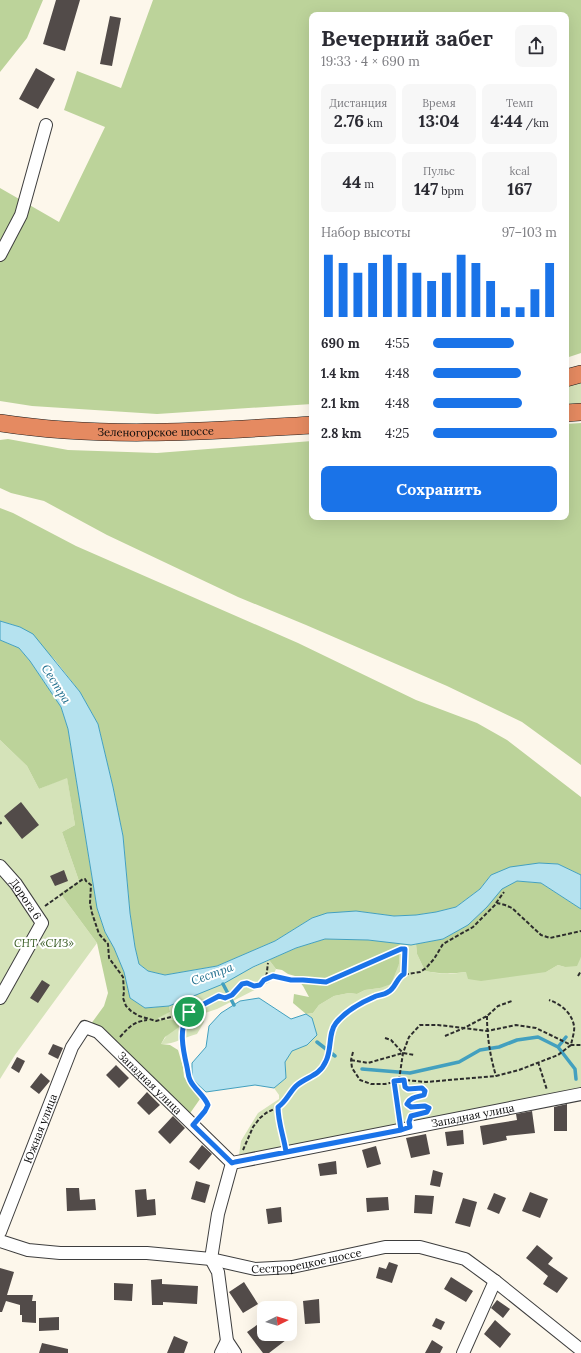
<!DOCTYPE html>
<html lang="ru">
<meta charset="utf-8">
<style>
body{margin:0;font-family:Lora,serif;background:#f7f7f7;color:#2b2b33;height:100vh;display:flex;flex-direction:column;font-size:15px;white-space:nowrap}
*{box-sizing:border-box;margin:0}
p{font-size:13px;color:#7c7c81}
.icon{flex:none;width:22px;height:22px;fill:none;stroke:currentColor;stroke-width:2;stroke-linecap:round;stroke-linejoin:round}
.map{position:relative;flex:1;overflow:hidden}
.panel{position:absolute;left:309px;top:12px;width:260px;height:508px;display:flex;flex-direction:column;background:#fff;border-radius:8px;box-shadow:0 4px 16px #0002}
.panel>*{flex:none}
.needle{width:26px;rotate:85deg}
.buttons{position:absolute;left:257px;top:1301px;display:grid;gap:8px}
.buttons a{display:grid;place-items:center;width:40px;height:40px;border-radius:8px;background:#fff;box-shadow:0 4px 16px #0002;font-size:20px}
.pin{position:absolute;display:grid;place-items:center;width:34px;height:34px;color:#fff;margin:-17px;border:2px solid #fff;border-radius:50%;box-shadow:0 1px 4px #0007}
.round{display:grid;place-items:center;flex:none;width:42px;height:42px;border-radius:8px;background:#f7f7f7}
.overview{display:flex;align-items:center;justify-content:space-between;height:68px;padding:0 12px}
h1{font-size:22px;font-weight:700;line-height:30px}
.stats{display:grid;grid-template-columns:repeat(3,1fr);gap:6px;height:68px;padding:4px 12px}
.stats div{display:grid;align-content:center;border-radius:8px;background:#f7f7f7;text-align:center}
.stats b{font-size:17px;font-weight:700}
.stats small{font-size:11px;font-weight:400}
.stats p{font-size:11px}
.chart{height:112px;padding:8px 12px}
.chart p{display:flex;justify-content:space-between}
.chart svg{width:100%;height:72px;margin-top:4px;stroke:#1a73e8;stroke-width:6}
.primary-button{display:flex;gap:8px;margin-top:auto;padding:8px 12px}
.primary-button a{flex:1;height:46px;border-radius:8px;background:#1a73e8;color:#fff;font-size:16px;font-weight:700;line-height:46px;text-align:center}
ul{padding:0 12px;list-style:none;font-size:13px}
li{display:grid;grid-template-columns:64px 48px 1fr;align-items:center;height:30px}
li i{height:10px;border-radius:5px;background:#1a73e8}
.map>svg:first-child{display:block}
.green{fill:#d5e3b9}
.forest{fill:#bcd39a}
.water{fill:#b5e2ef;stroke:#43a0bf}
.lines{fill:none;stroke-linecap:round;stroke-linejoin:round}
.stream{stroke:#43a0bf;stroke-width:3.5}
.building{fill:#524b49}
.minor-casing{stroke:#3e3e3e;stroke-width:14}
.highway-casing{stroke:#1c1c1c;stroke-width:18}
.path{stroke:#2d2d2d;stroke-width:2;stroke-dasharray:4 2;stroke-linecap:butt}
.minor{stroke:#fff;stroke-width:12}
.highway{stroke:#e58a61;stroke-width:17}
.route-casing{stroke:#fff;stroke-width:8}
.route{stroke:#1a73e8;stroke-width:5}
.labels{text-anchor:middle;stroke-width:4;stroke-linejoin:round;paint-order:stroke}
.street-label{font-size:11px;fill:#0b0b0b;stroke:#fff}
.park-label{font-size:11px;font-style:italic;fill:#375b23;stroke:#fff}
.water-label{font-size:12px;font-style:italic;fill:#22708f;stroke:#fff}
</style>
<div class="map">
<svg width="581" height="1353" viewBox="0 0 581 1353">
<rect width="100%" height="100%" fill="#fdf7eb"/>
<!-- green -->
<path class="green" d="M581 380V406L566 407V385Z
M0 740 27 766 39 789 67 777 75 825 62 832 79 881 60 893 97 943 15 1055 0 1079Z
M400 943 411 945 416 944 417 954 425 971 436 973 450 974 466 972H546L558 965 565 967 581 957V1094L235 1162 239 1155 241 1141 258 1113 279 1099V1095L274 1088 286 1078 285 1062 292 1050 307 1045 312 1018 306 1014 313 1013 319 1005 334 996 349 993 357 994 365 990 380 988 399 964Z
M269 960 276 969 270 982 217 1009 205 1013 204 1022 197 1034C185 1037 172 1045 161 1044L177 1020H161L158 1017 170 1012 169 1006Z"/>
<!-- forest -->
<path class="forest" d="M0 0H43L27 38 0 72Z
M153 0H581V353L566 358V15H312V404L157 414 32 406 0 401V188L59 222 105 127 64 110 77 71 121 88Z
M581 423V765L522 722 447 686 306 625 238 597 107 535 44 501 11 493 0 488V440L8 439 68 450 157 453 312 441V517H566V424Z
M0 508 13 513 76 546 298 643 416 700 477 723 507 740 581 797V875L558 864 539 863 491 875 480 889 456 907 436 912 416 915 394 916 356 911 312 918 275 941 217 966 165 975 148 971 139 964 135 947 130 913 123 836 113 787 98 724 80 692 55 660 20 627 0 621Z
M0 640 19 648 30 661 61 707 68 729 97 908 105 932 114 948 124 972 130 998 145 1008 169 1006 170 1012 158 1018 161 1020H177L179 1027 165 1037 161 1044 170 1045 178 1050 183 1067 184 1077 192 1087 198 1091 200 1099 186 1119 88 1028 104 1006 108 993 97 943 60 893 79 881 62 832 75 825 67 778 39 789 27 766 0 740Z
M517 881 541 883 581 909V957L577 966 565 967 558 965 546 972 481 981 468 979 466 972C452 974 439 974 425 971L417 954 416 944 443 939 468 925 487 907 501 889Z
M325 939 368 940 400 943 399 964 391 984 380 988 365 990 357 994 349 993 334 996 319 1005 313 1013 306 1014 293 1003 294 994 309 997 303 986 295 976 288 974 282 970 276 969 269 960 296 948Z"/>
<!-- water -->
<path class="water" d="M0 621 20 627 33 634 80 692 98 724 113 787 123 836 130 913 135 947 139 964 148 971 165 975 217 966 275 941 312 918 327 913 356 911 394 916 416 915 436 912 456 907 480 889 491 875 510 867 539 863 558 864 581 875V909L541 883 517 881 502 889 487 907 468 925 443 939 411 945 368 940 325 939 296 948 253 967 223 984 169 1006 145 1008 130 998 124 972 114 948 105 932 97 908 68 729 61 707 30 661 19 648 0 640Z
M259 998 291 1019 306 1014 312 1018 317 1035 307 1045 292 1051 285 1062 286 1078 274 1088 255 1085 206 1092 192 1079V1063L206 1047 209 1026 221 1013 240 1001Z"/>
<g class="lines">
<!-- stream -->
<path class="stream" d="M223 984 234 1005
M317 1042 335 1056
M558 1047 575 1069 576 1079
M362 1069 410 1073 459 1062 480 1050 499 1047 517 1040 538 1037 558 1047 566 1037"/>
</g>
<!-- building -->
<path class="building" d="M56 0H80L65 51 43 44Z
M110 16 121 18 112 66 100 64Z
M36 68 55 79 38 109 19 99Z
M21 802 39 825 22 839 4 816Z
M64 870 68 881 55 886 50 876Z
M42 980 50 985 38 1003 30 998Z
M53 1044 63 1048 58 1059 48 1054Z
M17 1057 25 1061 19 1073 11 1068Z
M116 1065 129 1078 119 1088 106 1075Z
M41 1073 50 1081 39 1094 30 1087Z
M147 1092 160 1105 149 1115 137 1103Z
M567 1104V1131H554V1107Z
M532 1111 535 1133 506 1136 507 1140 483 1145 480 1126 517 1120 516 1114Z
M173 1116 185 1128 170 1144 158 1132Z
M463 1130 464 1144 447 1146 445 1132Z
M426 1134 430 1154 411 1158 406 1138Z
M202 1145 212 1154 199 1170 189 1162Z
M376 1146 381 1164 367 1168 362 1150Z
M336 1161 337 1174 320 1176 318 1164Z
M433 1170 443 1173 440 1187 430 1185Z
M196 1181 210 1185 205 1203 191 1199Z
M66 1188H79L80 1200 95 1199 96 1210 67 1211Z
M146 1189 147 1200 155 1199 156 1215 137 1217 135 1190Z
M530 1192 548 1199 540 1218 522 1211Z
M494 1193 506 1198 499 1214 487 1209Z
M415 1195 434 1196 432 1214 414 1213Z
M388 1197 389 1210 367 1212 366 1198Z
M463 1198 477 1202 470 1227 455 1223Z
M281 1207 282 1222 268 1224 266 1209Z
M537 1245 553 1258 548 1264 568 1278 557 1293 543 1284 548 1276 526 1258Z
M389 1262 398 1265 392 1283 376 1278 379 1267 386 1269Z
M0 1268 14 1272 7 1295H33L32 1301H36V1323L22 1322V1315H20V1305L6 1301 2 1312H0Z
M451 1277 473 1291 466 1302 444 1289Z
M162 1279V1284L198 1286 197 1304 163 1302V1305H152L151 1280Z
M244 1282 258 1304 243 1313 229 1292Z
M114 1283 133 1284 132 1301 114 1300Z
M319 1299 320 1323 305 1324 303 1301Z
M497 1300 510 1309 503 1318 491 1308Z
M59 1317V1330L39 1331V1318Z
M436 1318 445 1322 441 1330 432 1326Z
M264 1320V1334H281L286 1340 269 1353H263L247 1332Z
M495 1320 511 1334 500 1348 484 1334Z
M174 1336 188 1342 184 1353H167Z
M432 1340 443 1347 440 1353H425Z
M42 1343 68 1349V1353H39Z"/>
<g class="lines">
<defs>
<g id="minor">
<path d="M0 255 21 215 46 125"/>
<path id="s1" d="M0 866 16 884 42 923 0 998"/>
<path d="M232 1163 218 1214 211 1259 218 1272 227 1341 235 1353"/>
<path id="s2" d="M0 1232 72 1047 85 1027 98 1032 232 1163 581 1094"/>
<path id="s3" d="M0 1241 28 1250 60 1253H147L211 1259 255 1269 292 1267 385 1247H420L465 1259 495 1281 581 1350"/>
<path d="M221 1353 227 1341"/>
<path d="M463 1353 495 1281"/>
</g>
<g id="highway">
<path d="M566 378 581 374"/>
<path d="M566 413 581 412"/>
<path id="s4" d="M0 423C103 439 209 431 312 425"/>
</g>
</defs>
<!-- minor casing -->
<use href="#minor" class="minor-casing"/>
<!-- highway casing -->
<use href="#highway" class="highway-casing"/>
<!-- path -->
<path class="path" d="M0 822 1 823 0 824
M496 903 504 892
M45 906 83 879H85L86 881 91 885 90 903 92 913 99 934 108 944 109 958 123 977 124 992 123 998 126 1006 131 1011 139 1016 156 1021 189 1012 219 996C236 1000 234 983 246 983 252 983 258 989 264 982 267 978 267 969 268 963
M578 976 581 971
M264 980 273 976 291 980H303L326 982 403 948 405 949 403 974
M189 1012C178 1028 183 1050 187 1067 188 1071 188 1076 190 1080 194 1089 204 1095 208 1105L201 1117
M487 1016C487 1036 490 1056 496 1076
M445 1036 464 1028 487 1031 516 1025 536 1028 571 1045H581
M120 1037C129 1027 133 1022 147 1020
M385 1038 391 1040 403 1053
M353 1052 351 1060 352 1068 360 1080 371 1084H385L404 1080 426 1082 496 1076 519 1070 558 1055 571 1045C572 1039 575 1031 574 1026 572 1013 561 1004 549 1000
M351 1060 368 1063 403 1053 414 1055
M538 1062 547 1090
M399 1080 403 1053 409 1037 420 1025H438L464 1028 487 1016 498 1006 512 1001
M404 1080 405 1087 408 1089 422 1088 425 1091 424 1095C418 1097 410 1097 407 1104L411 1107 425 1106 429 1108 426 1112
M394 1081 399 1118
M278 1107V1118L285 1141
M243 1150 253 1127 260 1118 266 1113 282 1105 296 1087 304 1081 317 1074 326 1062 330 1051 331 1036 335 1024 347 1013 364 1001 388 992 395 984 399 977 402 975 420 972 426 968 434 959 443 944 473 927 497 903 505 905 512 908 541 935 550 938 581 931"/>
<!-- minor -->
<use href="#minor" class="minor"/>
<!-- highway -->
<use href="#highway" class="highway"/>
</g>
<g class="lines">
<defs>
<path id="route" d="M189 1012C178 1028 183 1050 187 1067 188 1071 188 1076 190 1080 194 1089 204 1095 208 1105L205 1111 193 1125 232 1163 235 1162 401 1130 410 1127 409 1122 411 1116 427 1112 429 1108 425 1106 411 1107 407 1104C410 1097 418 1097 424 1095L425 1091 422 1088 408 1089 405 1087 404 1080 394 1081 401 1130 286 1152C284 1137 278 1123 278 1107 286 1102 289 1093 296 1086 307 1076 319 1077 326 1061 332 1049 328 1033 336 1023 345 1012 360 1003 374 997 378 995 384 995 388 992 396 988 396 978 404 974L405 949H401L326 982 303 980H291L273 976 264 980 260 985 254 986 247 983 242 984 232 995 225 998 219 996 189 1012"/>
</defs>
<!-- route casing -->
<use href="#route" class="route-casing"/>
<!-- route -->
<use href="#route" class="route"/>
</g>
<g class="labels">
<!-- street labels -->
<g class="street-label">
<text dy="4" stroke="none"><textPath href="#s4" startOffset="156">Зеленогорское шоссе</textPath></text>
<text dy="4" stroke="none"><textPath href="#s1" startOffset="42">Дорога 6</textPath></text>
<text dy="4" stroke="none"><textPath href="#s2" startOffset="309">Западная улица</textPath></text>
<text dy="4" stroke="none"><textPath href="#s2" startOffset="669">Западная улица</textPath></text>
<text dy="4" stroke="none"><textPath href="#s2" startOffset="111">Южная улица</textPath></text>
<text dy="4" stroke="none"><textPath href="#s3" startOffset="310">Сестрорецкое шоссе</textPath></text>
</g>
<!-- park labels -->
<g class="park-label">
<text x="44" y="947">СНТ «СИЗ»</text>
</g>
<!-- water labels -->
<g class="water-label">
<text transform="translate(56 684) rotate(58)" y="4">Сестра</text>
<text transform="translate(212 974) rotate(-20)" y="4">Сестра</text>
</g>
</g>
</svg>
<div class="buttons">
<a><svg class="needle" viewBox="-14 -14 28 28"><path d="M0-13l5 13h-10z" fill="#e53935"/><path d="M0 13l5-13h-10z" fill="#7c7c81"/></svg></a>
</div>
<div class="pin" style="left:189px;top:1012px;background:#1e9e55"><svg class="icon" aria-label="arrive" viewBox="0 0 24 24"><path d="M6 21V4h12l-3 4 3 4H6"/></svg></div>
<section class="panel">
<div class="overview"><div><h1>Вечерний забег</h1><p>19:33 · 4 × 690 m</p></div><a class="round"><svg class="icon" aria-label="share" viewBox="0 0 24 24"><path d="M12 15V3M7 8l5-5 5 5M5 13v7h14v-7"/></svg></a></div>
<div class="stats">
<div><p>Дистанция</p><b>2.76<small> km</small></b></div>
<div><p>Время</p><b>13:04</b></div>
<div><p>Темп</p><b>4:44<small> /km</small></b></div>
</div>
<div class="stats">
<div><b>44<small> m</small></b></div>
<div><p>Пульс</p><b>147<small> bpm</small></b></div>
<div><p>kcal</p><b>167</b></div>
</div>
<div class="chart"><p><span>Набор высоты</span>97–103 m</p>
<svg viewBox="0 0 160 44" preserveAspectRatio="none"><path d="M5 44V6M15 44V11M25 44V17M35 44V11M45 44V6M55 44V11M65 44V17M75 44V22M85 44V17M95 44V6M105 44V11M115 44V22M125 44V38M135 44V38M145 44V27M155 44V11"/></svg>
</div>
<ul>
<li><b>690 m</b>4:55<i style="width:65%"></i></li>
<li><b>1.4 km</b>4:48<i style="width:71%"></i></li>
<li><b>2.1 km</b>4:48<i style="width:72%"></i></li>
<li><b>2.8 km</b>4:25<i style="width:100%"></i></li>
</ul>
<div class="primary-button"><a>Сохранить</a></div>
</section>
</div>
